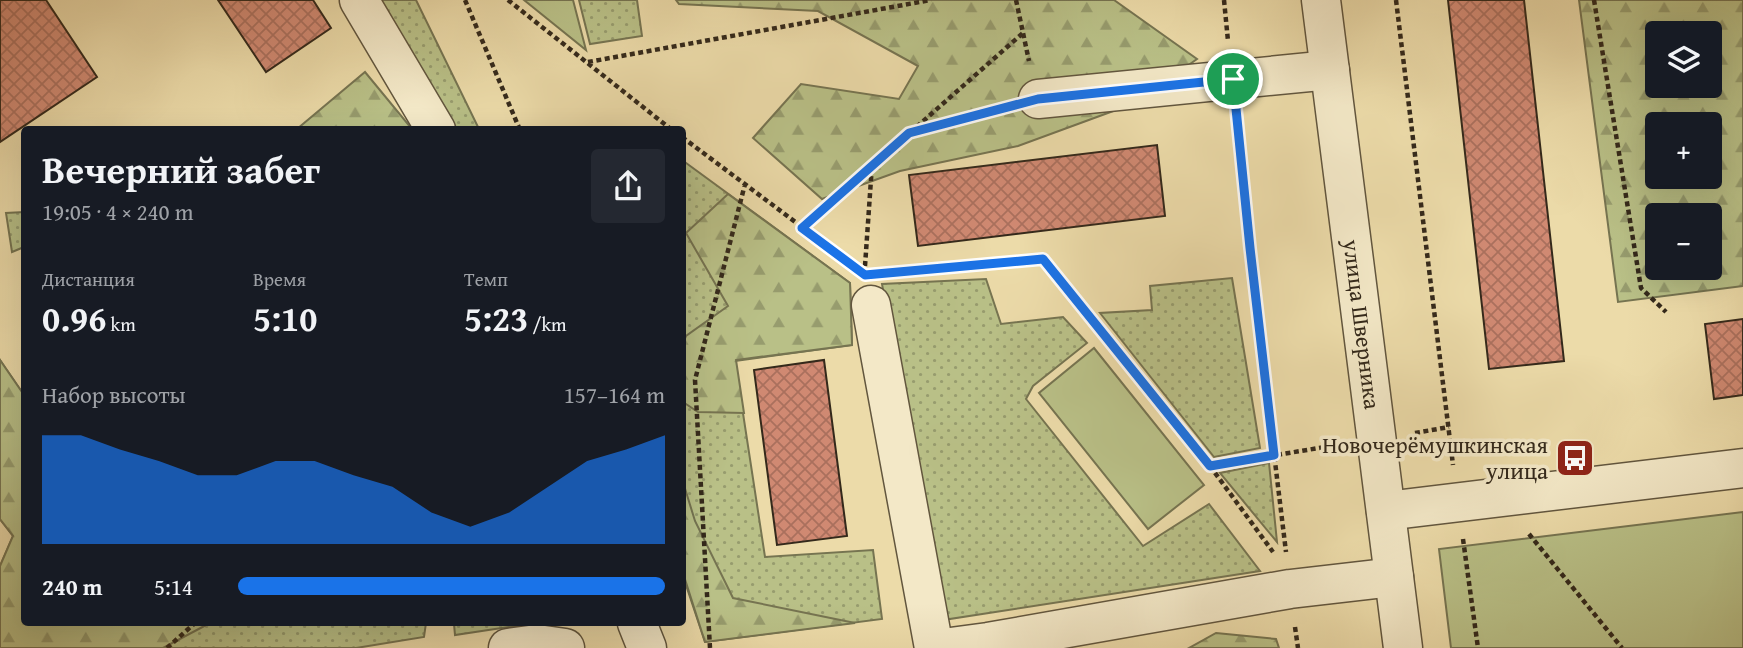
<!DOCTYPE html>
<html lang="ru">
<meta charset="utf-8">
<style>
body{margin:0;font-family:"Gentium Book Plus",serif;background:#242831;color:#f1f3f6;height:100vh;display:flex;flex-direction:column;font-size:26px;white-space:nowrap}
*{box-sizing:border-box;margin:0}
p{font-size:23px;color:#9ea1a6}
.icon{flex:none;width:38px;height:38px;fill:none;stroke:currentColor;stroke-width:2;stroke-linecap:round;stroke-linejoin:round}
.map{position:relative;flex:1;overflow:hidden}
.details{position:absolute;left:21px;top:126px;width:665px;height:500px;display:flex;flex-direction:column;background:#171b24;border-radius:7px;box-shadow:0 7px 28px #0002}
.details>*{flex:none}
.tools{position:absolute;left:1645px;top:21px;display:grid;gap:14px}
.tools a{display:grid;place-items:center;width:77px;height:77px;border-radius:7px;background:#171b24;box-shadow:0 7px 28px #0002;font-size:35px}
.pin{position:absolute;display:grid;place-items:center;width:60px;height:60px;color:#fff;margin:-30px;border:4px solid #fff;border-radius:50%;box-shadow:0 2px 7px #0007}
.round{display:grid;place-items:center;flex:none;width:74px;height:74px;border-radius:7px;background:#242831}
.headline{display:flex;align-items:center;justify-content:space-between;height:119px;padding:0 21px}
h1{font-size:38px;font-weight:700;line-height:52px}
.figures{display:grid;grid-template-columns:repeat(3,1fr);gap:10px;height:119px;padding:7px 21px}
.figures div{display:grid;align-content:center}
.figures b{font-size:35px;font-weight:700}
.figures small{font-size:19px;font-weight:400}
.figures p{font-size:19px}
.chart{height:196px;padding:14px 21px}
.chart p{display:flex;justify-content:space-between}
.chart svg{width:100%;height:126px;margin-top:7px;fill:#1a73e8;opacity:.7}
ul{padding:0 21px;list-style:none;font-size:23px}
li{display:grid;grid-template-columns:112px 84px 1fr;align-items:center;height:52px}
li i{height:18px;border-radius:9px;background:#1a73e8}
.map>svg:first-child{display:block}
.grass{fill:url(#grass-dots);stroke:#767451;stroke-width:2}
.forest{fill:url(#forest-firs);stroke:#767451;stroke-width:2;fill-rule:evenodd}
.park{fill:#b9c087;stroke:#767451;stroke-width:2}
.building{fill:url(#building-cross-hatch);stroke:#34291b;stroke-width:2}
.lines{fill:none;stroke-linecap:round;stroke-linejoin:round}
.minor-casing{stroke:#62563e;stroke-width:41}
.path{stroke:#34291b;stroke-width:4.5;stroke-dasharray:5 3.5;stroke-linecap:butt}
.minor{stroke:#f3e8c7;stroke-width:38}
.route-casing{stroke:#fff;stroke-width:14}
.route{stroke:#1a73e8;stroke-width:9}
.labels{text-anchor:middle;stroke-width:7;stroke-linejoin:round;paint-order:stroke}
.street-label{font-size:23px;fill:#34291b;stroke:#f3e8c7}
.poi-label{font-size:23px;fill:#34291b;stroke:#f3e8c7;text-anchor:end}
</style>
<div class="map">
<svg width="1743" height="648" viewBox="0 0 1743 648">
<defs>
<pattern id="grass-dots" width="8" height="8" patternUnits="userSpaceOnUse" patternTransform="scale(1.75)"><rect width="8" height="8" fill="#b9c087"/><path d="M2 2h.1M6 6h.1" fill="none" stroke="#979c6e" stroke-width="1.8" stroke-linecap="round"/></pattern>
<pattern id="forest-firs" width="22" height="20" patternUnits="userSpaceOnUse" patternTransform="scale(1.75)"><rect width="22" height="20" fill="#b9c087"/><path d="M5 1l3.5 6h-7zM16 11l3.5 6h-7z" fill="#979c6e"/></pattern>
<pattern id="building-cross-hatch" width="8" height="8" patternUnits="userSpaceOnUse" patternTransform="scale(1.75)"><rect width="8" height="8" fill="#d08972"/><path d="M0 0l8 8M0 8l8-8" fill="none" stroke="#aa705d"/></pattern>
</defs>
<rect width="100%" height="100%" fill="#ecdba9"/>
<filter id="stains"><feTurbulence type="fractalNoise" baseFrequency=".00286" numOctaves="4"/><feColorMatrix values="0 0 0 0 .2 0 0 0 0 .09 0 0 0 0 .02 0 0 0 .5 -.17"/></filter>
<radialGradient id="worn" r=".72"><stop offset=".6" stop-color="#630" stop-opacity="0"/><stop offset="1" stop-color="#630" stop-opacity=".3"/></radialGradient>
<!-- grass -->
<path class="grass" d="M379 0H416L479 129H457Z
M579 0H637L642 36 590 44Z
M682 160 850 283 852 345 735 361 765 557 873 550 882 619 705 642 682 573Z
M24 212V247L12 252 6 213Z
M1232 278 1260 448 1214 457 1100 313 1152 310 1150 286Z
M986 279 1001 324 1063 317 1087 343 1033 386 1026 399 1143 546 1209 504 1260 571 943 620 882 284Z
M0 360 24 395V623H426L424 637 356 648H0V566L13 536 0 519Z
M1269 463 1277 542 1220 473Z
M458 623H536L455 635 454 624Z"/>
<!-- forest -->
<path class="forest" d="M676 0H1114L1197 59 1135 103 1018 146 900 171 822 199 753 138 801 84 899 99 918 66 818 11 679 4Z
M1579 0H1743V286L1618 302ZM1657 33H1710V86H1657ZM1657 124H1710V177H1657ZM1710 215V268H1657V215Z
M365 72 412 129H297Z
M728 194 850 283 852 345 736 360 744 413 698 412 683 402V343L686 336 728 306 686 233Z
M0 360 24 395V623H210L163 648H0V566L13 536 0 519Z
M683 482 695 521 733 598 855 623 705 642 683 573Z
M1216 633 1276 639 1279 648H1189Z"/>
<!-- park -->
<path class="park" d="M524 0H573L586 50Z
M1094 348 1204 485 1148 529 1039 393Z
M1743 512V648H1451L1439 549Z"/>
<!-- building -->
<path class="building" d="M0 0H46L97 77 0 142Z
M218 0H313L331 28 266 72Z
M1448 0H1524L1564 361 1489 369Z
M1157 145 1165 216 918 246 909 175Z
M1743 319V395L1714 399 1705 324Z
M824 360 847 536 777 545 754 370Z"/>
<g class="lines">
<defs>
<g id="minor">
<path d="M359 0 436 130"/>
<path id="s1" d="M1321 0 1403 648"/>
<path d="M1038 99 1330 70"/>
<path d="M871 305 934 648"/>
<path d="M1386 511 1743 468"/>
<path d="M637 623 647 648"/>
<path d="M508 648 537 644 565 648"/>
<path d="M943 648 988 642 1290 589 1394 577"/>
</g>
</defs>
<!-- minor casing -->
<use href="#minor" class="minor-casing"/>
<!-- path -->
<path class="path" d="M465 0 520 130
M508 0 672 130
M1016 0 1029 61
M1224 0 1228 41
M1396 0 1453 465
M1594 0 1641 288 1666 312
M588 62 931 0
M1237 119 1249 248 1286 552
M910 132 1003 108
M682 137 858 269
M802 228 1023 33
M865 266 872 165
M893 272 1043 259 1210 466 1273 552
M1415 433 1449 427
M1210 466 1337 445
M1529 534 1622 648
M1463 539 1478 648
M1295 627 1298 648
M167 648 195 623
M710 648 695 380 745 184"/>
<!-- minor -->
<use href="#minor" class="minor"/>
</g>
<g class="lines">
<defs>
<path id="route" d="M1233 79 1250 248 1274 455 1210 466 1043 259 865 275 802 228 909 133 1038 99Z"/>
</defs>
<!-- route casing -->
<use href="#route" class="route-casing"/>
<!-- route -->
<use href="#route" class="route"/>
</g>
<!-- icons -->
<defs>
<symbol id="bus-square" viewBox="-11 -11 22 22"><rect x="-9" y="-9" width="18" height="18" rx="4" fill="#8f2418" stroke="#f3e8c7"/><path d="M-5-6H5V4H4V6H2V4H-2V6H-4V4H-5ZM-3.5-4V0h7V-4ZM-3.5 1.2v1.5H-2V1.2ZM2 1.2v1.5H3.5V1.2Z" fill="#fff"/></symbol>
</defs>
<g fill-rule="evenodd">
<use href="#bus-square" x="1553" y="436" width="44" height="44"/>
</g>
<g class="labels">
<!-- street labels -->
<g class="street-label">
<text dy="8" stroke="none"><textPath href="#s1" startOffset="327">улица Шверника</textPath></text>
</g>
<!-- poi labels -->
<g class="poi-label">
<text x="1548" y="453">Новочерёмушкинская<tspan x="1548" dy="26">улица</tspan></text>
</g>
</g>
<rect width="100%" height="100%" filter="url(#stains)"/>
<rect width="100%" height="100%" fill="url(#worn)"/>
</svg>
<div class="tools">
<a><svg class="icon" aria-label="layers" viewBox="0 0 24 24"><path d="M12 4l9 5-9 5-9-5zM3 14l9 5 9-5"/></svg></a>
<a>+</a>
<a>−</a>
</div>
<div class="pin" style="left:1233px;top:79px;background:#1e9e55"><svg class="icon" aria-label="arrive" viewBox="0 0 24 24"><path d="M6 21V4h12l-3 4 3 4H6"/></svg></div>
<section class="details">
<div class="headline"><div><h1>Вечерний забег</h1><p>19:05 · 4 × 240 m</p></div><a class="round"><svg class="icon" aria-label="share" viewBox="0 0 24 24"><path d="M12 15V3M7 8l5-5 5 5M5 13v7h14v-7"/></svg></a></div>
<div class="figures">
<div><p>Дистанция</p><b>0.96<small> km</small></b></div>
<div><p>Время</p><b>5:10</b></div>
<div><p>Темп</p><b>5:23<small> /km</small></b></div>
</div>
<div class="chart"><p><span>Набор высоты</span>157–164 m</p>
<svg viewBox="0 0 160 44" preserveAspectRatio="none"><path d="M0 44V6L10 6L20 11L30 15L40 20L50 20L60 15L70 15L80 20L90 24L100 33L110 38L120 33L130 24L140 15L150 11L160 6V44z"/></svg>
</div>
<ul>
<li><b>240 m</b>5:14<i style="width:100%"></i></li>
</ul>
</section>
</div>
